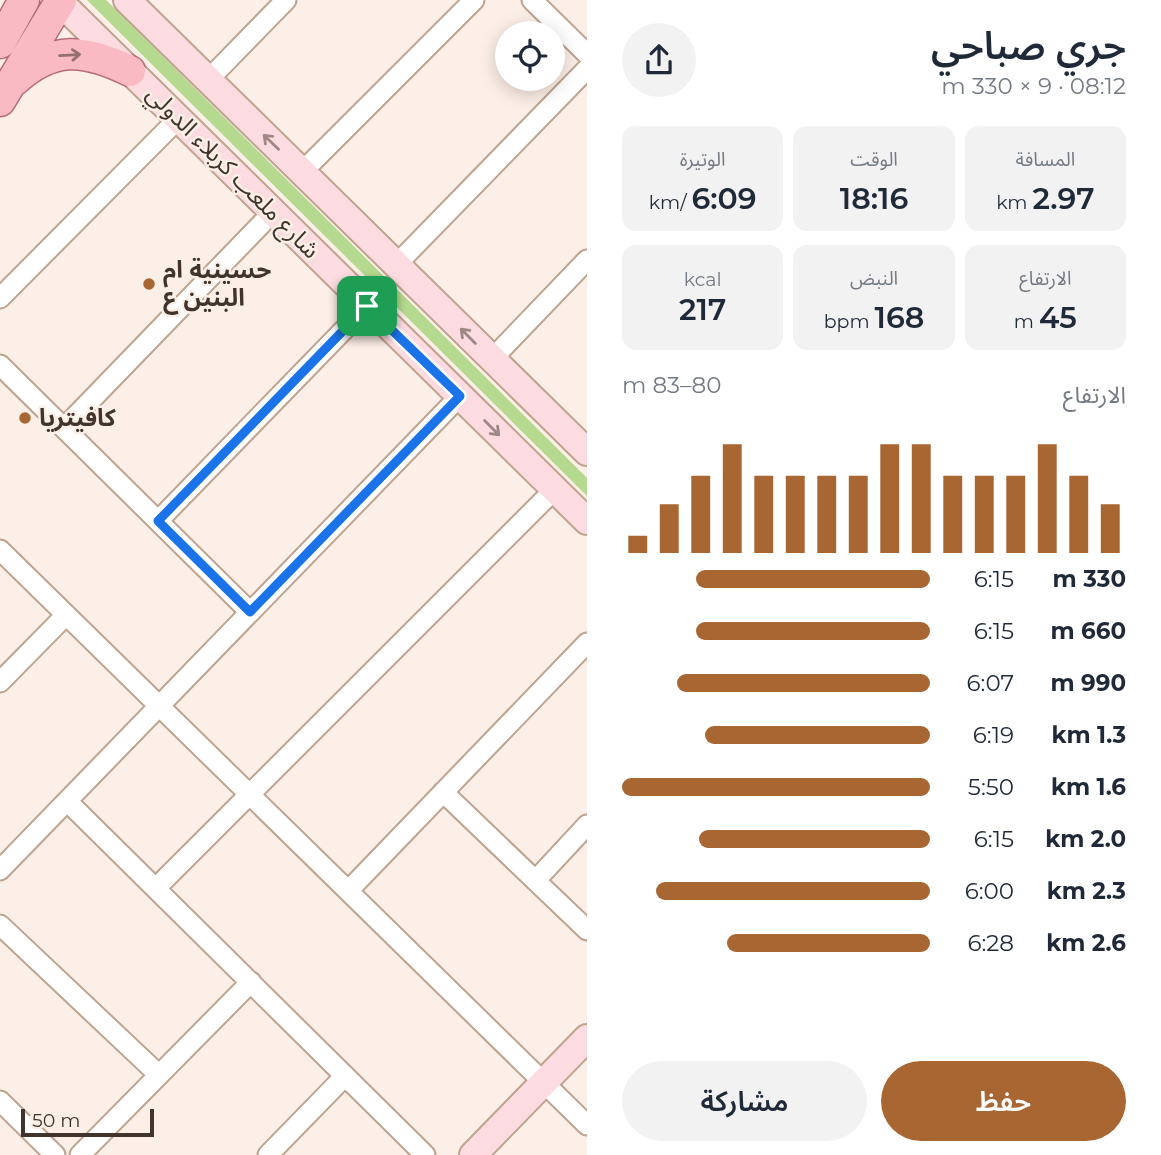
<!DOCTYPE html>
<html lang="ar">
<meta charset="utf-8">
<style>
body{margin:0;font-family:Montserrat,"Noto Sans Arabic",sans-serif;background:#f2f2f3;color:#1f2937;direction:rtl;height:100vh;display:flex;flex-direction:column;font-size:26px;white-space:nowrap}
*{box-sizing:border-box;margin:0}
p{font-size:23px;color:#747a83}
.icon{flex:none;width:38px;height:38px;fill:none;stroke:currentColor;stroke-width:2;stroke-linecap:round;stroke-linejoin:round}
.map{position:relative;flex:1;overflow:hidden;direction:ltr}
.details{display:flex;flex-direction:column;background:#fff;width:574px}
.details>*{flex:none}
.buttons{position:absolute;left:495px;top:21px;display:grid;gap:14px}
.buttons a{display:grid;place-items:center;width:70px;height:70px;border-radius:50%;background:#fff;box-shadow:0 4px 18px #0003;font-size:35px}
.scale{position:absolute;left:21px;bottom:18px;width:133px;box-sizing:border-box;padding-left:7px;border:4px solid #40342c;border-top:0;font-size:19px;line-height:24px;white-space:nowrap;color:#40342c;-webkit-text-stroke:5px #fcefe7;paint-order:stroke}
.pin{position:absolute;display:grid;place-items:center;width:60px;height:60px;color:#fff;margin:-30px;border-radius:14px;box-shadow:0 4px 10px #0006}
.round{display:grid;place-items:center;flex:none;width:74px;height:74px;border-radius:37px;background:#f2f2f3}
.headline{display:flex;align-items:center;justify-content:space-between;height:119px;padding:0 35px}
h1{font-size:38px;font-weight:600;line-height:52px}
.stats{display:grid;grid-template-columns:repeat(3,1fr);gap:10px;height:119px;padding:7px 35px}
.stats div{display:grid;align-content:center;border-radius:14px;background:#f2f2f3;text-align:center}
.stats b{font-size:30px;font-weight:600}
.stats small{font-size:19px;font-weight:400}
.stats p{font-size:19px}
.chart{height:196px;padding:14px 35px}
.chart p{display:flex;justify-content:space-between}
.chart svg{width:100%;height:126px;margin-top:7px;stroke:#a86632;stroke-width:6}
.cta{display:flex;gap:14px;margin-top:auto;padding:14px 35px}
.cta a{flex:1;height:80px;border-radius:42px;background:#a86632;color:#fff;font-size:28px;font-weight:600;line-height:80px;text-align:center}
.cta a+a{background:#f2f2f3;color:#1f2937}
ul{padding:0 35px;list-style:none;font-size:23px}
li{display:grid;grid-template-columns:112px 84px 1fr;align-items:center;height:52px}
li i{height:18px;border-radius:9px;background:#a86632}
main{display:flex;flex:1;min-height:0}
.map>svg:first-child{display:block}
.green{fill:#b5d98e}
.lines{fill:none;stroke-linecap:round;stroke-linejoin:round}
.street-casing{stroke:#bfa38f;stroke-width:23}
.secondary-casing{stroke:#bfa38f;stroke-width:30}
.primary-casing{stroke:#b66d75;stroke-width:33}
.street{stroke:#fff;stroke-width:19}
.secondary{stroke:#fcdce1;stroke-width:26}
.primary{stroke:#f9bac4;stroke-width:30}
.oneway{stroke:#937070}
.oneway2{stroke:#9e8886}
.route-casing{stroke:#fff;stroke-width:14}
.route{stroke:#1a73e8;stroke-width:9}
.poi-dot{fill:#a86632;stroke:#fcefe7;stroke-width:2.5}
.labels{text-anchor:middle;stroke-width:5;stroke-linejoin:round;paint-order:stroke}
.street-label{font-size:24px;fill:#40342c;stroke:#fcefe7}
.poi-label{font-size:24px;font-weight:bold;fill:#40342c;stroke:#fcefe7;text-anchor:start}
</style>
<main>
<section class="details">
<div class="headline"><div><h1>جري صباحي</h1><p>08:12 · 9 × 330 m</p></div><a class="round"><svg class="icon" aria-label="share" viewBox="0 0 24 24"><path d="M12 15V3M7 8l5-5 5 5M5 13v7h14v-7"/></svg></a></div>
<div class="stats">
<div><p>المسافة</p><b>2.97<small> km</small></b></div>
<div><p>الوقت</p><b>18:16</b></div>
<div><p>الوتيرة</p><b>6:09<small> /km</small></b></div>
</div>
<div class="stats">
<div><p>الارتفاع</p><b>45<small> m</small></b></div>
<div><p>النبض</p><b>168<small> bpm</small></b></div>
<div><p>kcal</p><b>217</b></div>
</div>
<div class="chart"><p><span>الارتفاع</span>80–83 m</p>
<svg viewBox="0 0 160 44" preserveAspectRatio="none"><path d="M5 44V38M15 44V27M25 44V17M35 44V6M45 44V17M55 44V17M65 44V17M75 44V17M85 44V6M95 44V6M105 44V17M115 44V17M125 44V17M135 44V6M145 44V17M155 44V27"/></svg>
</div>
<ul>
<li><b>330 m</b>6:15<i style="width:76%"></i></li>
<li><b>660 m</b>6:15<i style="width:76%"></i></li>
<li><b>990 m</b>6:07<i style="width:82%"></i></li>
<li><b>1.3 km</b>6:19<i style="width:73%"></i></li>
<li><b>1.6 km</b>5:50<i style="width:100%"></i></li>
<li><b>2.0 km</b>6:15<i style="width:75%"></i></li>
<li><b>2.3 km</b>6:00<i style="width:89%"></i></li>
<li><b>2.6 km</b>6:28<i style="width:66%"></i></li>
</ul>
<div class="cta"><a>حفظ</a><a>مشاركة</a></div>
</section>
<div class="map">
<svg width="587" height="1155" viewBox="0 0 587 1155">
<rect width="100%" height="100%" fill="#fcefe7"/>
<!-- green -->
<path class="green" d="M87 0H106L587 478V496Z"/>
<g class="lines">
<defs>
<path id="street" d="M532 0 587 54
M208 80 286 0
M302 172 474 0
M396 265 587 69
M0 298 178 119
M492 359 587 260
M0 365 250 612
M64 428 273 212
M158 521 367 306
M0 550 587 1125
M0 682 66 615
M443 792 587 930
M67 801 425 1155
M0 870 460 396
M536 880 587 825
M156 888 554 490
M348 891 587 643
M0 925 159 1075
M0 1101 55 1155
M80 1155 251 982
M268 1155 345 1076"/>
<path id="secondary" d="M127 0 587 452
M60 2 587 521
M473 1155 587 1038"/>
<path id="primary" d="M0 43 24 0
M14 81C53 45 85 49 130 71
M0 101 61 0"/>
</defs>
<!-- street casing -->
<use href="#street" class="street-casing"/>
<!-- secondary casing -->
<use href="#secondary" class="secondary-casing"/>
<!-- primary casing -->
<use href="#primary" class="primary-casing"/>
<!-- street -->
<use href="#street" class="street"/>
<!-- secondary -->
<use href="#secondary" class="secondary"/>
<!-- primary -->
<use href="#primary" class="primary"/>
</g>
<!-- one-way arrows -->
<defs><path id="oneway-shaft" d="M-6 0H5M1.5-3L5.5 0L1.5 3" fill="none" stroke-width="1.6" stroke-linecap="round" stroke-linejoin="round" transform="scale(1.75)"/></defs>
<use class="oneway" href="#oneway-shaft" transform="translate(70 55) rotate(-3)"/>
<g class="oneway2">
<use href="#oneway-shaft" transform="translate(271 142) rotate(-136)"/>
<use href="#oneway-shaft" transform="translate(468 336) rotate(-135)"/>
<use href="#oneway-shaft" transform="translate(492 428) rotate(45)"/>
</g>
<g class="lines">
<defs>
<path id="route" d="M367 306 460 396 250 612 158 521Z"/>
</defs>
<!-- route casing -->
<use href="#route" class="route-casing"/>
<!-- route -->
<use href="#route" class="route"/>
</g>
<!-- markers -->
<g class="poi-dot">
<circle cx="149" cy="284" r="7"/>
<circle cx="25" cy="418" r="7"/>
</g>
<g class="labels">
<!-- street labels -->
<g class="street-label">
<text transform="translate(233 172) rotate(45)" y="8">شارع ملعب كربلاء الدولي</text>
</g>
<!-- poi labels -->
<g class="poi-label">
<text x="163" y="278">حسينية ام<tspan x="163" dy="28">البنين ع</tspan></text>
<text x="39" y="426">كافيتريا</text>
</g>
</g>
</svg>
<div class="buttons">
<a><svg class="icon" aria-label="locate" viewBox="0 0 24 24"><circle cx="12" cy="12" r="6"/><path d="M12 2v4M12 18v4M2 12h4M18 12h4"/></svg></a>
</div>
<div class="scale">50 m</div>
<div class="pin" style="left:367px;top:306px;background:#1e9e55"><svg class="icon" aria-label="arrive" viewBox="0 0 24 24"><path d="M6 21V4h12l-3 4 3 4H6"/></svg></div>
</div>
</main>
